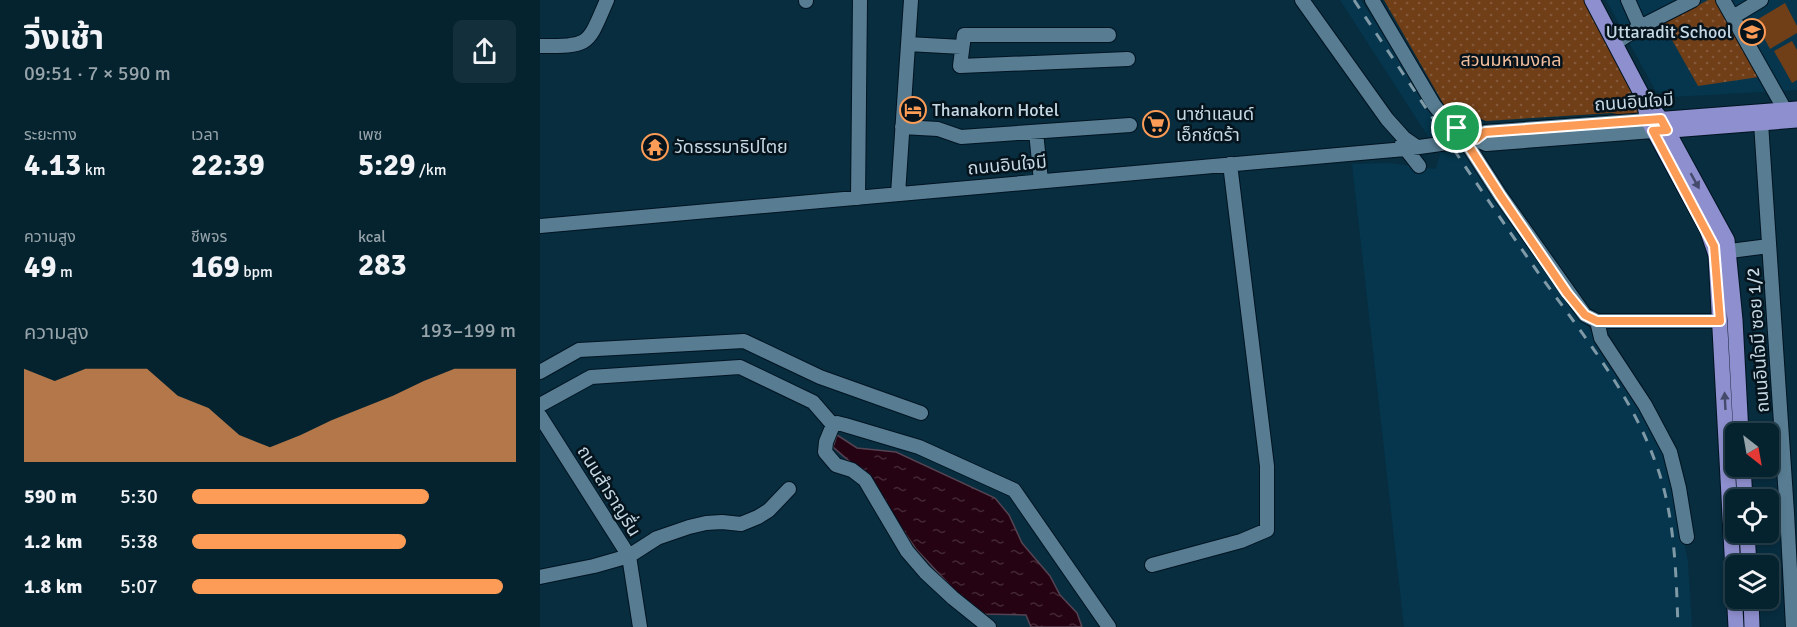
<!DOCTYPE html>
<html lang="th">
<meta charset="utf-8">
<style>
body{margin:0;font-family:Signika,"Noto Sans Thai",sans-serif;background:#132f3b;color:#f1f3f6;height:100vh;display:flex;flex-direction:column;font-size:22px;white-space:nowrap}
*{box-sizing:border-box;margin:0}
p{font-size:20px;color:#97a4aa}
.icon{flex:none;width:33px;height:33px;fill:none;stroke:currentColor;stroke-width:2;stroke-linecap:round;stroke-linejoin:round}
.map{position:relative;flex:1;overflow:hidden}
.panel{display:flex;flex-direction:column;background:#05222f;width:540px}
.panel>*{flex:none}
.needle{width:39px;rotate:149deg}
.buttons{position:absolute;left:1185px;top:423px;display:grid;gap:12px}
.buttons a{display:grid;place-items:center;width:54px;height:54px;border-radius:9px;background:#05222f;box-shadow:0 3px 9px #0003,0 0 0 2px #263f4b;font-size:30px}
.pin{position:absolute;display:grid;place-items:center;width:51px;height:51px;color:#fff;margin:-26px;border:3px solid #fff;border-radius:50%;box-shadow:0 2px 6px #0007}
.round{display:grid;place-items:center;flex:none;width:63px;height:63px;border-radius:9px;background:#132f3b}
.summary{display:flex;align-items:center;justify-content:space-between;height:102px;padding:0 24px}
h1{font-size:33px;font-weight:700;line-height:45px}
.stats{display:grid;grid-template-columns:repeat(3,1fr);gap:9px;height:102px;padding:6px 24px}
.stats div{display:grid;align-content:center}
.stats b{font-size:30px;font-weight:700}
.stats small{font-size:16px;font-weight:400}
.stats p{font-size:16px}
.chart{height:168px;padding:12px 24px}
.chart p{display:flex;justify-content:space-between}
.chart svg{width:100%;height:108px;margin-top:6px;fill:#fd9c56;opacity:.7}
ul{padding:0 24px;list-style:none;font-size:20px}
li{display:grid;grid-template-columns:96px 72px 1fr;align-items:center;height:45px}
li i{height:15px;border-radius:8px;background:#fd9c56}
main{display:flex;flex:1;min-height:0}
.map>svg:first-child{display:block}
.built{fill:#05364d}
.grass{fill:#703e17}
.park{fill:url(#park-dots)}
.water{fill:url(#water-ripples);stroke:#554352;stroke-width:1.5}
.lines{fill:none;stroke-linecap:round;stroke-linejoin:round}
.minor-casing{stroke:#001421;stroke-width:16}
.major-casing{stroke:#001421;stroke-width:17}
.minor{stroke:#587d93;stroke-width:14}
.major{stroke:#8e8fce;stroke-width:15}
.rail{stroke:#7f99a7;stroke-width:3;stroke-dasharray:10 10;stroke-linecap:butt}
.oneway{fill:#434b6c}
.route-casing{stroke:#fff;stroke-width:12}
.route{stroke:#fd9c56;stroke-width:8}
.labels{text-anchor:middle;stroke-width:5;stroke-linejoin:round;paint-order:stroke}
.poi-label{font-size:18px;fill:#c5d8e4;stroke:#05131c;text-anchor:start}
.park-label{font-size:18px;fill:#f2be9c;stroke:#05131c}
.street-label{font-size:18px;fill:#c5d8e4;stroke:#05131c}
</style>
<main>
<section class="panel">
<div class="summary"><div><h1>วิ่งเช้า</h1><p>09:51 · 7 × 590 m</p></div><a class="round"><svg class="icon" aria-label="share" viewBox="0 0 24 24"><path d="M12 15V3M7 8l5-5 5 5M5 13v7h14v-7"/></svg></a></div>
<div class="stats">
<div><p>ระยะทาง</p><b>4.13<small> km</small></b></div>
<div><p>เวลา</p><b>22:39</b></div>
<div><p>เพซ</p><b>5:29<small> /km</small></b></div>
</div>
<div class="stats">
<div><p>ความสูง</p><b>49<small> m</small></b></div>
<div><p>ชีพจร</p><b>169<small> bpm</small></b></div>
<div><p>kcal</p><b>283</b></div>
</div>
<div class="chart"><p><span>ความสูง</span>193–199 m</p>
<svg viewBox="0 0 160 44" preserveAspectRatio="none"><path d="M0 44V6L10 11L20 6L30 6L40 6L50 17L60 22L70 33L80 38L90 33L100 27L110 22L120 17L130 11L140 6L150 6L160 6V44z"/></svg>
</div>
<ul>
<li><b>590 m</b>5:30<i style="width:73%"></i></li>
<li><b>1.2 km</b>5:38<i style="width:66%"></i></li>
<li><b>1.8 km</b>5:07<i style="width:96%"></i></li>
</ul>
</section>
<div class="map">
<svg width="1257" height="627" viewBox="0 0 1257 627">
<defs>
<pattern id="park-dots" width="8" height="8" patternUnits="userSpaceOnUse" patternTransform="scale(1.5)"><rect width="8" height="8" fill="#703e17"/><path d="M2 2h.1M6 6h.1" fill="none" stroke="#835939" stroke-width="1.8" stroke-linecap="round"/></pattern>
<pattern id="water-ripples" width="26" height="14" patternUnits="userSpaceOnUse" patternTransform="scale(1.5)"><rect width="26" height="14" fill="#250313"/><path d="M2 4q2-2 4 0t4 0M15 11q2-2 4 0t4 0" fill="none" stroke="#432735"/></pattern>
</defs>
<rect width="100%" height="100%" fill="#072d3f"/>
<!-- built -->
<path class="built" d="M800 0H821L867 71 1071 359 1128 458 1148 562 1152 627H864L812 164 849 163 896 169 900 155Z
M1066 0H1257V90L1132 97 1115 90Z"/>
<!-- grass -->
<path class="grass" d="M1245 3 1257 26V33L1230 49 1215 21Z
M1252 41 1257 50V80L1252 83 1234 51Z"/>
<!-- park -->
<path class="park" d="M844 0H1049L1108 120 1072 113 946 121 904 105Z
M1168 0H1178L1219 77 1158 86 1123 24Z"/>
<!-- water -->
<path class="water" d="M297 435 317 448 356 452 455 498 469 515 482 543 510 576 520 595 537 613 542 627H491L486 615 444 614 418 594 376 549 323 473 293 447Z"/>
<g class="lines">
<defs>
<path id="minor" d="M762 0 847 119 864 138 877 147
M832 0 894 105 902 115 917 128 960 195 1045 315 1057 321H1180
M1088 0 1100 27
M1183 0 1245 110
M266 1V0
M1193 17 1221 0
M569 35H424L420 66 588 59
M1075 43 1100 27 1153 0
M368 44 422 47
M0 46C51 46 47 46 67 0
M1221 123 1247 513 1253 627
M362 127 398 129 421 137 590 125
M496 132 501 181
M931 137 946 144 1113 131
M862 144 879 166
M358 194 371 0
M318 198 320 0
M0 226 865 149 936 139 945 132 1108 120
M1190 251 1229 246
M1057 321 1061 338 1105 405 1130 452 1139 488 1147 537
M0 372 39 350 204 341 280 377 381 413
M0 405 51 377 200 367 273 402 293 425
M0 416 89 556 100 627
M612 565 701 541 727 530V466L690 164
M0 577 54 566 89 556 117 538 149 527 166 523 182 522 201 524 218 517 229 510 249 489
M449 627 413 598 385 572 367 551 325 480 312 470 296 465 285 452 286 442 293 425 297 423 305 425 379 447 474 490 569 627"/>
<path id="major" d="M1052 0 1103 97 1121 119 1187 240 1195 320 1201 434
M1103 97 1108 120 1167 229 1176 255 1196 627
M1114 120 1257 109
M1119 131 1257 120
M1203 466 1205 500
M1207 532 1209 566
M1211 598 1212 627"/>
</defs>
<!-- minor casing -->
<use href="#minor" class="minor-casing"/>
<!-- major casing -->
<use href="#major" class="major-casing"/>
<!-- minor -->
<use href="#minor" class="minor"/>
<!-- major -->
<use href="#major" class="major"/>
<!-- rail -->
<path class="rail" d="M814 0C872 87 930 175 990 261 1034 324 1088 387 1115 461 1135 513 1136 572 1138 627"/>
</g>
<!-- one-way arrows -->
<defs><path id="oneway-solid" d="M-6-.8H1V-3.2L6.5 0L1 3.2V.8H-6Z" transform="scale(1.5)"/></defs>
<g class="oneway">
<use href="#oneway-solid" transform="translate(1155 181) rotate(61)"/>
<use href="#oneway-solid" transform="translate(1185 401) rotate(-93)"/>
</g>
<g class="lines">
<defs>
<path id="route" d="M1121 119 1127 130 1113 131 1174 246 1180 321H1057L1045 315 1027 293 960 195 917 128 936 139 945 132Z"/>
</defs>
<!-- route casing -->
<use href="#route" class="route-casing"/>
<!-- route -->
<use href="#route" class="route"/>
</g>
<!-- icons -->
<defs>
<symbol id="school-ring" viewBox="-11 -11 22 22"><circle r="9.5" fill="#05131c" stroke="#fd9c56" stroke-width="1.5"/><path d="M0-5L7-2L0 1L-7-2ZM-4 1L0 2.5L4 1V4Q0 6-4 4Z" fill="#fd9c56"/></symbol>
<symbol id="hotel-ring" viewBox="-11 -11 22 22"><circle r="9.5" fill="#05131c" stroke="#fd9c56" stroke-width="1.5"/><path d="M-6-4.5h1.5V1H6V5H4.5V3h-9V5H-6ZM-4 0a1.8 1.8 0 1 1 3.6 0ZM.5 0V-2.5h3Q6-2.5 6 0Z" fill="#fd9c56"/></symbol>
<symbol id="supermarket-ring" viewBox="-11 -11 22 22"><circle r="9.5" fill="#05131c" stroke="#fd9c56" stroke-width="1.5"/><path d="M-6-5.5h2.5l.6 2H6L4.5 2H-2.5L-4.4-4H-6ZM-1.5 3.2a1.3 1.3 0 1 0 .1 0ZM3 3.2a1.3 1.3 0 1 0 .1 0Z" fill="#fd9c56"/></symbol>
<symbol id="temple-ring" viewBox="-11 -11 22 22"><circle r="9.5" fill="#05131c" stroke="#fd9c56" stroke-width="1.5"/><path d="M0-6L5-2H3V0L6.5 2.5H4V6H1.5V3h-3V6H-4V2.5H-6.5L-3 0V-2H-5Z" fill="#fd9c56"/></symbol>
</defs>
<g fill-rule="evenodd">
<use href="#school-ring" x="1197" y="17" width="30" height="30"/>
<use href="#hotel-ring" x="358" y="95" width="30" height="30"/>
<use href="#supermarket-ring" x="601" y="109" width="30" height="30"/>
<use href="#temple-ring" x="100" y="132" width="30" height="30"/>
</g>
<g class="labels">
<!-- poi labels -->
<g class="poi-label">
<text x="1192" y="38" text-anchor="end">Uttaradit School</text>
<text x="392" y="116">Thanakorn Hotel</text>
<text x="636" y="120">นาซ่าแลนด์<tspan x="636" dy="21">เอ็กซ์ตร้า</tspan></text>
<text x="134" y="153">วัดธรรมาธิปไตย</text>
</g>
<!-- park labels -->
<g class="park-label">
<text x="971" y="66">สวนมหามงคล</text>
</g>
<!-- street labels -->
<g class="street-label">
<text transform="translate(1094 102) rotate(-4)" y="6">ถนนอินใจมี</text>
<text transform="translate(467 165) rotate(-5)" y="6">ถนนอินใจมี</text>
<text transform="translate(1218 340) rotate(-94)" y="6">ถนนอินใจมี ซอย 1/2</text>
<text transform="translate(69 491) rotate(58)" y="6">ถนนสำราญรื่น</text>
</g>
</g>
</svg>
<div class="buttons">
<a><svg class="needle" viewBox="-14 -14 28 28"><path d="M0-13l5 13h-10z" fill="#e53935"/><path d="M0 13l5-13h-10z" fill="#97a4aa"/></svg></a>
<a><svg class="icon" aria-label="locate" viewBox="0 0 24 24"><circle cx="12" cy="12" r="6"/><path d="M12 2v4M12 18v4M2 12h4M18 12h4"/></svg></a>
<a><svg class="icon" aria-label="layers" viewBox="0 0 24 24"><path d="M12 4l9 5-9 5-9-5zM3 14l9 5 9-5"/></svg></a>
</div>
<div class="pin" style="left:917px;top:128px;background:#1e9e55"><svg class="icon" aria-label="arrive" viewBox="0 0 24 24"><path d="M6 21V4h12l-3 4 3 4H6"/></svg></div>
</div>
</main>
